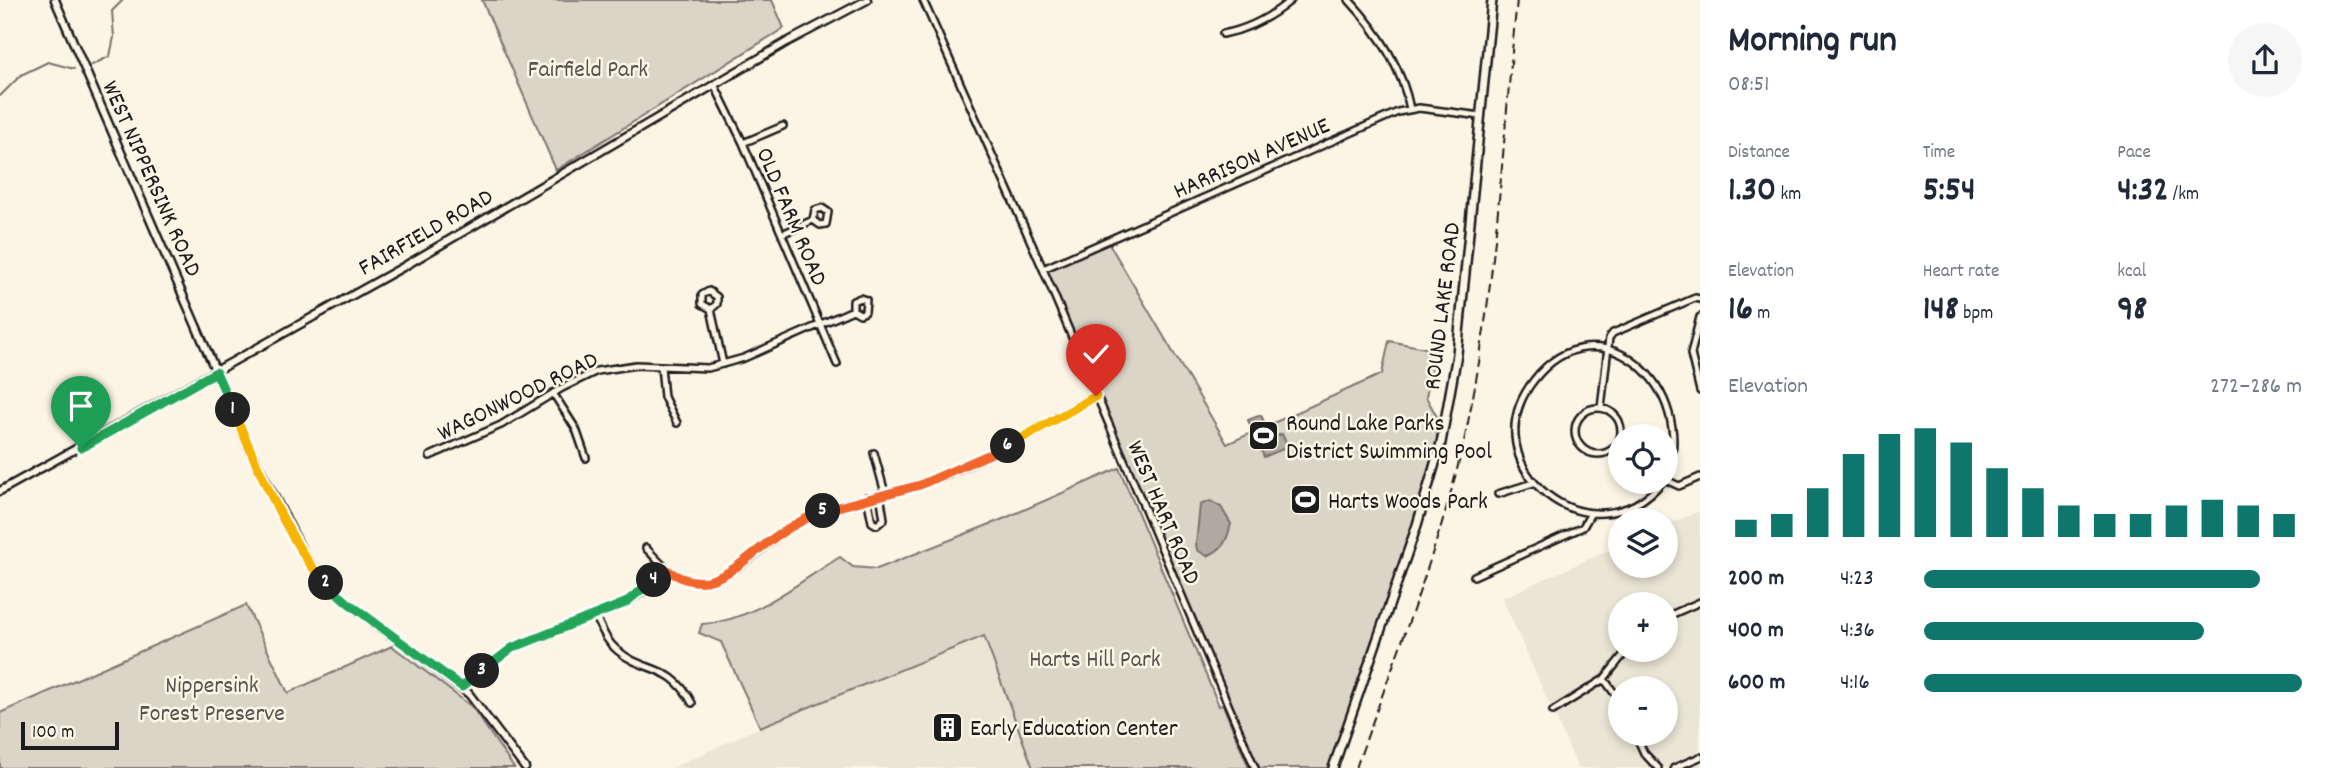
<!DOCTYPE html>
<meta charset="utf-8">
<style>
body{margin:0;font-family:Dekko,sans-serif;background:#f6f6f7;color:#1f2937;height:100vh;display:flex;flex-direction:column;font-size:26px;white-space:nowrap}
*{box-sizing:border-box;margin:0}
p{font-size:23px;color:#747a83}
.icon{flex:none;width:38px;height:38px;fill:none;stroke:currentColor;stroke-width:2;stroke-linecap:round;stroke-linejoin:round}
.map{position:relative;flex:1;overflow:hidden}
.side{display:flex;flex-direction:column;background:#fff;width:630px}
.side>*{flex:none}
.tools{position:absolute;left:1608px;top:424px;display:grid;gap:14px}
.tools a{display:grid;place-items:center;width:70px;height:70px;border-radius:50%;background:#fff;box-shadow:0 4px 10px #0003;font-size:35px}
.scale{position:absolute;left:21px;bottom:18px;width:98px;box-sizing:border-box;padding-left:7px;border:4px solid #1c1c1c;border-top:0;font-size:19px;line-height:24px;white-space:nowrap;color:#1c1c1c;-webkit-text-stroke:5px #fcf5e5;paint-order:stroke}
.pin{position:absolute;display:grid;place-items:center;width:60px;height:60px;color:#fff;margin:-72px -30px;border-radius:50% 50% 50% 0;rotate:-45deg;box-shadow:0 0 7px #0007}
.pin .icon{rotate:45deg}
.km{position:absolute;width:35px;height:35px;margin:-18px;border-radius:50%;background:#222;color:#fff;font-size:19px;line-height:35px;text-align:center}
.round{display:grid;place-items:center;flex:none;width:74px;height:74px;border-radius:37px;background:#f6f6f7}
.head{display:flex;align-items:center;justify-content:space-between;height:119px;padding:0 28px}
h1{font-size:38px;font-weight:700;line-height:52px}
.figures{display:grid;grid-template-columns:repeat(3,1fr);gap:10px;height:119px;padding:7px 28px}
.figures div{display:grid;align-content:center}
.figures b{font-size:35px;font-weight:700}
.figures small{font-size:19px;font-weight:400}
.figures p{font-size:19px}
.chart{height:196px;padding:14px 28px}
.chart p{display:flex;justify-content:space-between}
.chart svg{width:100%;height:126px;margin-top:7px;stroke:#0f766e;stroke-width:6}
ul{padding:0 28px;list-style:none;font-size:23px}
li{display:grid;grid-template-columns:112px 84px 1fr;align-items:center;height:52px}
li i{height:18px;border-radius:9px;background:#0f766e}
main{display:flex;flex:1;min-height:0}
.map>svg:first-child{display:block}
.built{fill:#ebe5d6;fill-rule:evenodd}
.green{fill:#dbd5c8;stroke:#7c7872;stroke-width:2}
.water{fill:#b0aba1;stroke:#75726c;stroke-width:2}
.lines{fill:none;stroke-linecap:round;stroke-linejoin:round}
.stream{stroke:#75726c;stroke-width:2}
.minor-casing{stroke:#1c1c1c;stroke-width:10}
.tertiary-casing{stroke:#1c1c1c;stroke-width:11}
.secondary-casing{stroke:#1c1c1c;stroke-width:12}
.minor{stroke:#fcf5e5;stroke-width:5}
.tertiary{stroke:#fcf5e5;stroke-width:6}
.secondary{stroke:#fcf5e5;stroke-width:7}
.rail{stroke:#1c1c1c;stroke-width:2;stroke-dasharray:10 5;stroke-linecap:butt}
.split-1-casing{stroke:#fff;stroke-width:14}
.split-2-casing{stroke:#fff;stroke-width:14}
.split-3-casing{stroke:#fff;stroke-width:14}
.split-4-casing{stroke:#fff;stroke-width:14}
.split-5-casing{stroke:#fff;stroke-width:14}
.split-6-casing{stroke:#fff;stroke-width:14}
.split-7-casing{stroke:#fff;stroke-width:14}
.split-1{stroke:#22a559;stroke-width:9}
.split-2{stroke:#f5b400;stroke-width:9}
.split-3{stroke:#22a559;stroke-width:9}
.split-4{stroke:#22a559;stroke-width:9}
.split-5{stroke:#f0652b;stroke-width:9}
.split-6{stroke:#f0652b;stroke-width:9}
.split-7{stroke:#f5b400;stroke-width:9}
.labels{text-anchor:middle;stroke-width:5;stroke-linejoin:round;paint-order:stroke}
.park-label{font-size:24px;fill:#555450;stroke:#fcf5e5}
.street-label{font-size:24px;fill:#1c1c1c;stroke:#fcf5e5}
.poi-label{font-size:24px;fill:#1c1c1c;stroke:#fcf5e5;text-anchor:start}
</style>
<main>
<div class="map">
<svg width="1700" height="768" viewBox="0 0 1700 768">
<rect width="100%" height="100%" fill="#fcf5e5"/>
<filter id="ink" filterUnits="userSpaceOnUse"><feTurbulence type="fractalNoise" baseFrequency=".0143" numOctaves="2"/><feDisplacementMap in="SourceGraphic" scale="14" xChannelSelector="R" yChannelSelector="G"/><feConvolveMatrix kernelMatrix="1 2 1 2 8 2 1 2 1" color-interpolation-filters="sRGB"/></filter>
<g filter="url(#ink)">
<!-- built -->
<path class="built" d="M1700 511V768H1578L1502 598 1620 545V565H1666V525ZM1620 604H1666V649H1620ZM1620 688H1666V733H1620Z
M984 635 1033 768H672L760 727Z"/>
<!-- green -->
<path class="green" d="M482 0H772L784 28 556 170Z
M1107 240 1227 444 1382 374 1389 341 1435 350 1426 397 1444 429 1331 768H1254L1043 269Z
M1119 468 1219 706 1223 705 1249 768H1033L984 636 760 727 721 642 699 633 702 624C754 621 797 583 840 557L853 567 877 569 1003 519Z
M246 605 288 693 392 646 472 707 514 768H0V713Z"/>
<!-- water -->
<path class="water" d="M1261 415 1271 438 1282 434 1288 447 1264 457 1248 420Z
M1210 501 1221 507 1231 524C1227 540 1224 549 1207 556L1197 550 1196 544 1200 505Z"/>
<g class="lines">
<!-- stream -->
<path class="stream" d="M92 65 110 56 114 37 112 11 123 0
M0 96 21 75 48 62 74 69"/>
<defs>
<path id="minor" d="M923 0 1043 269 1255 768
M1349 0C1377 30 1402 67 1410 109
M1223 34C1249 29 1271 17 1291 0
M714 84 743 143 837 364
M743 143 783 126
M782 234 813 220 820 225 826 224 828 212 822 208 815 210 813 220
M1043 269 1398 112 1419 108 1481 116
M711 309 702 304V295L709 291 717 297V304L711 309 723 364
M1700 317 1691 354 1700 391
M661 366 664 397 677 423
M553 393 576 429 586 458
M1601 408 1609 338 1613 333 1695 298 1700 299
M1575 431a23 23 0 1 1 46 0a23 23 0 1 1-46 0Z
M874 453 885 493
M430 456 501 425 562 388 597 371 636 365 708 368 744 358 853 310 860 314 865 312 866 300 860 298 853 301V310
M1666 480 1679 486 1700 477
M1663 481C1592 566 1467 465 1534 380 1599 297 1700 389 1666 477
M1498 494 1533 483
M867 497 872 522 877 525 884 519 880 494
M646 548C663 566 677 584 704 581 741 577 772 533 807 518 844 501 882 497 920 484 984 464 1038 427 1096 396
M1474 576 1583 527 1591 513
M596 617C602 629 606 641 617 650 645 674 670 662 692 703
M1666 617 1700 602
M1604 679 1620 701
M462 687 512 648 625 603 641 593 666 569
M1553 711 1604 679 1628 649
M1635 733 1644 753 1658 768
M1674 768 1700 757"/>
<path id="tertiary" d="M55 0 249 448 305 556 322 579 347 602 469 694 525 768
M0 491 403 267 787 42 867 0"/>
<path id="secondary" d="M1333 768 1417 525 1441 443 1457 354 1492 0"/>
</defs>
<!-- minor casing -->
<use href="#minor" class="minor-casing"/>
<!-- tertiary casing -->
<use href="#tertiary" class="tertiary-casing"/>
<!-- secondary casing -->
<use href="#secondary" class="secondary-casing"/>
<!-- minor -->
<use href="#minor" class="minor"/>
<!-- tertiary -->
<use href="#tertiary" class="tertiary"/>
<!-- secondary -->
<use href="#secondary" class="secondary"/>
<!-- rail -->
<path class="rail" d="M1356 768C1394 660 1438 553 1464 441 1496 297 1502 146 1517 0"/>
</g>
</g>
<g class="lines" filter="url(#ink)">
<defs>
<path id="split-1" d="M81 448 216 372 233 410"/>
<path id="split-2" d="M233 410C253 456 291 549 326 583"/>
<path id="split-3" d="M326 583 347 602 462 687 482 671"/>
<path id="split-4" d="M482 671 512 648 625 603 654 580"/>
<path id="split-5" d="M654 580 666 569C705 598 731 571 762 547 780 532 801 520 823 511"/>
<path id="split-6" d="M823 511 920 485 1008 446"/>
<path id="split-7" d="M1008 446 1096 396"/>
</defs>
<!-- split-1 casing -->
<use href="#split-1" class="split-1-casing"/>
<!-- split-2 casing -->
<use href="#split-2" class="split-2-casing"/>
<!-- split-3 casing -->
<use href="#split-3" class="split-3-casing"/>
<!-- split-4 casing -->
<use href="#split-4" class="split-4-casing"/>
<!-- split-5 casing -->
<use href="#split-5" class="split-5-casing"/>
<!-- split-6 casing -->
<use href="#split-6" class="split-6-casing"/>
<!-- split-7 casing -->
<use href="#split-7" class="split-7-casing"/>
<!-- split-1 -->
<use href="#split-1" class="split-1"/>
<!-- split-2 -->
<use href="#split-2" class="split-2"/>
<!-- split-3 -->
<use href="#split-3" class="split-3"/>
<!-- split-4 -->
<use href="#split-4" class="split-4"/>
<!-- split-5 -->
<use href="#split-5" class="split-5"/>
<!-- split-6 -->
<use href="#split-6" class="split-6"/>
<!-- split-7 -->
<use href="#split-7" class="split-7"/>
</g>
<!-- icons -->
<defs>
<symbol id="stadium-square" viewBox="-11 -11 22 22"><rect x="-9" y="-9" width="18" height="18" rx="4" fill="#1c1c1c" stroke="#fcf5e5"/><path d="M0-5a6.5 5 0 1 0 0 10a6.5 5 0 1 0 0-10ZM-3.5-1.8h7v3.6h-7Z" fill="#fff"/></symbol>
<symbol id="building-square" viewBox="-11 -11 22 22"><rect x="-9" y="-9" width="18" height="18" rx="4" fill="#1c1c1c" stroke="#fcf5e5"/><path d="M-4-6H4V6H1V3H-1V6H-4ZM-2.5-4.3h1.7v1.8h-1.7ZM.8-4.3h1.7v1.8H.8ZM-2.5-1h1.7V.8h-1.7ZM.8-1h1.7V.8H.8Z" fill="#fff"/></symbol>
</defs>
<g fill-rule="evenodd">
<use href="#stadium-square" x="1246" y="418" width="35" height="35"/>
<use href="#stadium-square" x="1288" y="482" width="35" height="35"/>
<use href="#building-square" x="930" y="710" width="35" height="35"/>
</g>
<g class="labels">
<!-- park labels -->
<g class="park-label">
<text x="588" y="76">Fairfield Park</text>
<text x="1095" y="666">Harts Hill Park</text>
<text x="212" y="692">Nippersink<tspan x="212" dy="28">Forest Preserve</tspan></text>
</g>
<!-- street labels -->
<g class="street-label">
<text transform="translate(1251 157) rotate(-24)" y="8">HARRISON AVENUE</text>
<text transform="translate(153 178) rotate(66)" y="8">WEST NIPPERSINK ROAD</text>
<text transform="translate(793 216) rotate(67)" y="8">OLD FARM ROAD</text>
<text transform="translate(425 231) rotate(-30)" y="8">FAIRFIELD ROAD</text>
<text transform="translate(1441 306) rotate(-83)" y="8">ROUND LAKE ROAD</text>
<text transform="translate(517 395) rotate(-26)" y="8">WAGONWOOD ROAD</text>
<text transform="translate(1165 512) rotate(67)" y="8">WEST HART ROAD</text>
</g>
<!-- poi labels -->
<g class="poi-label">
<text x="1286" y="430">Round Lake Parks<tspan x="1286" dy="28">District Swimming Pool</tspan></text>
<text x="1328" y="508">Harts Woods Park</text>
<text x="970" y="735">Early Education Center</text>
</g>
</g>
</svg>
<div class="tools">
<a><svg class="icon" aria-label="locate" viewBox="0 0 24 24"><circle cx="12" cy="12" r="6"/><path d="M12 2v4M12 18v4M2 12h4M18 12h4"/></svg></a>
<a><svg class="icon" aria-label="layers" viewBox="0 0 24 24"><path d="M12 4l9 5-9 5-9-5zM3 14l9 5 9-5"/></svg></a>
<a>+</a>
<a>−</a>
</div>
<div class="scale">100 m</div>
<div class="pin" style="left:81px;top:448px;background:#1e9e55"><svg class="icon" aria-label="arrive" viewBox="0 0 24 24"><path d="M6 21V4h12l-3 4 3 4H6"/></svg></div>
<div class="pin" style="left:1096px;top:396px;background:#d93025"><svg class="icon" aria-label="check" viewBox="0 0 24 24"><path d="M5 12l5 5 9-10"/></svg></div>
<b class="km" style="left:233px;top:410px">1</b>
<b class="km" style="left:326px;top:583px">2</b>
<b class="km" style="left:482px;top:671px">3</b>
<b class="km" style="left:654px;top:580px">4</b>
<b class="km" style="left:823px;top:511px">5</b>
<b class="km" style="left:1008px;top:446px">6</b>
</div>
<section class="side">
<div class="head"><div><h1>Morning run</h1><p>08:51</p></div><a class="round"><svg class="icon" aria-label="share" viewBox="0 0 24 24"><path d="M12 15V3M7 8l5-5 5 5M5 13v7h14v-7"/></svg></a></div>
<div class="figures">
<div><p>Distance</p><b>1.30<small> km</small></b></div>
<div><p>Time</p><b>5:54</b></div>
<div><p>Pace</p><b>4:32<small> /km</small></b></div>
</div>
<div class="figures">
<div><p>Elevation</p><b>16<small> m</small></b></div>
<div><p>Heart rate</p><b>148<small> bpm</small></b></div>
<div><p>kcal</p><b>98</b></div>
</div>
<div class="chart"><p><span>Elevation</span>272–286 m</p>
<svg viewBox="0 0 160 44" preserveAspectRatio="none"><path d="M5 44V38M15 44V36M25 44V27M35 44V15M45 44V8M55 44V6M65 44V11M75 44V20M85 44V27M95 44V33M105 44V36M115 44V36M125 44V33M135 44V31M145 44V33M155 44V36"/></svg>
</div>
<ul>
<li><b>200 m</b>4:23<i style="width:89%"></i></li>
<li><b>400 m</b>4:36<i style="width:74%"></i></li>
<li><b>600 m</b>4:16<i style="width:100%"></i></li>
</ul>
</section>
</main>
